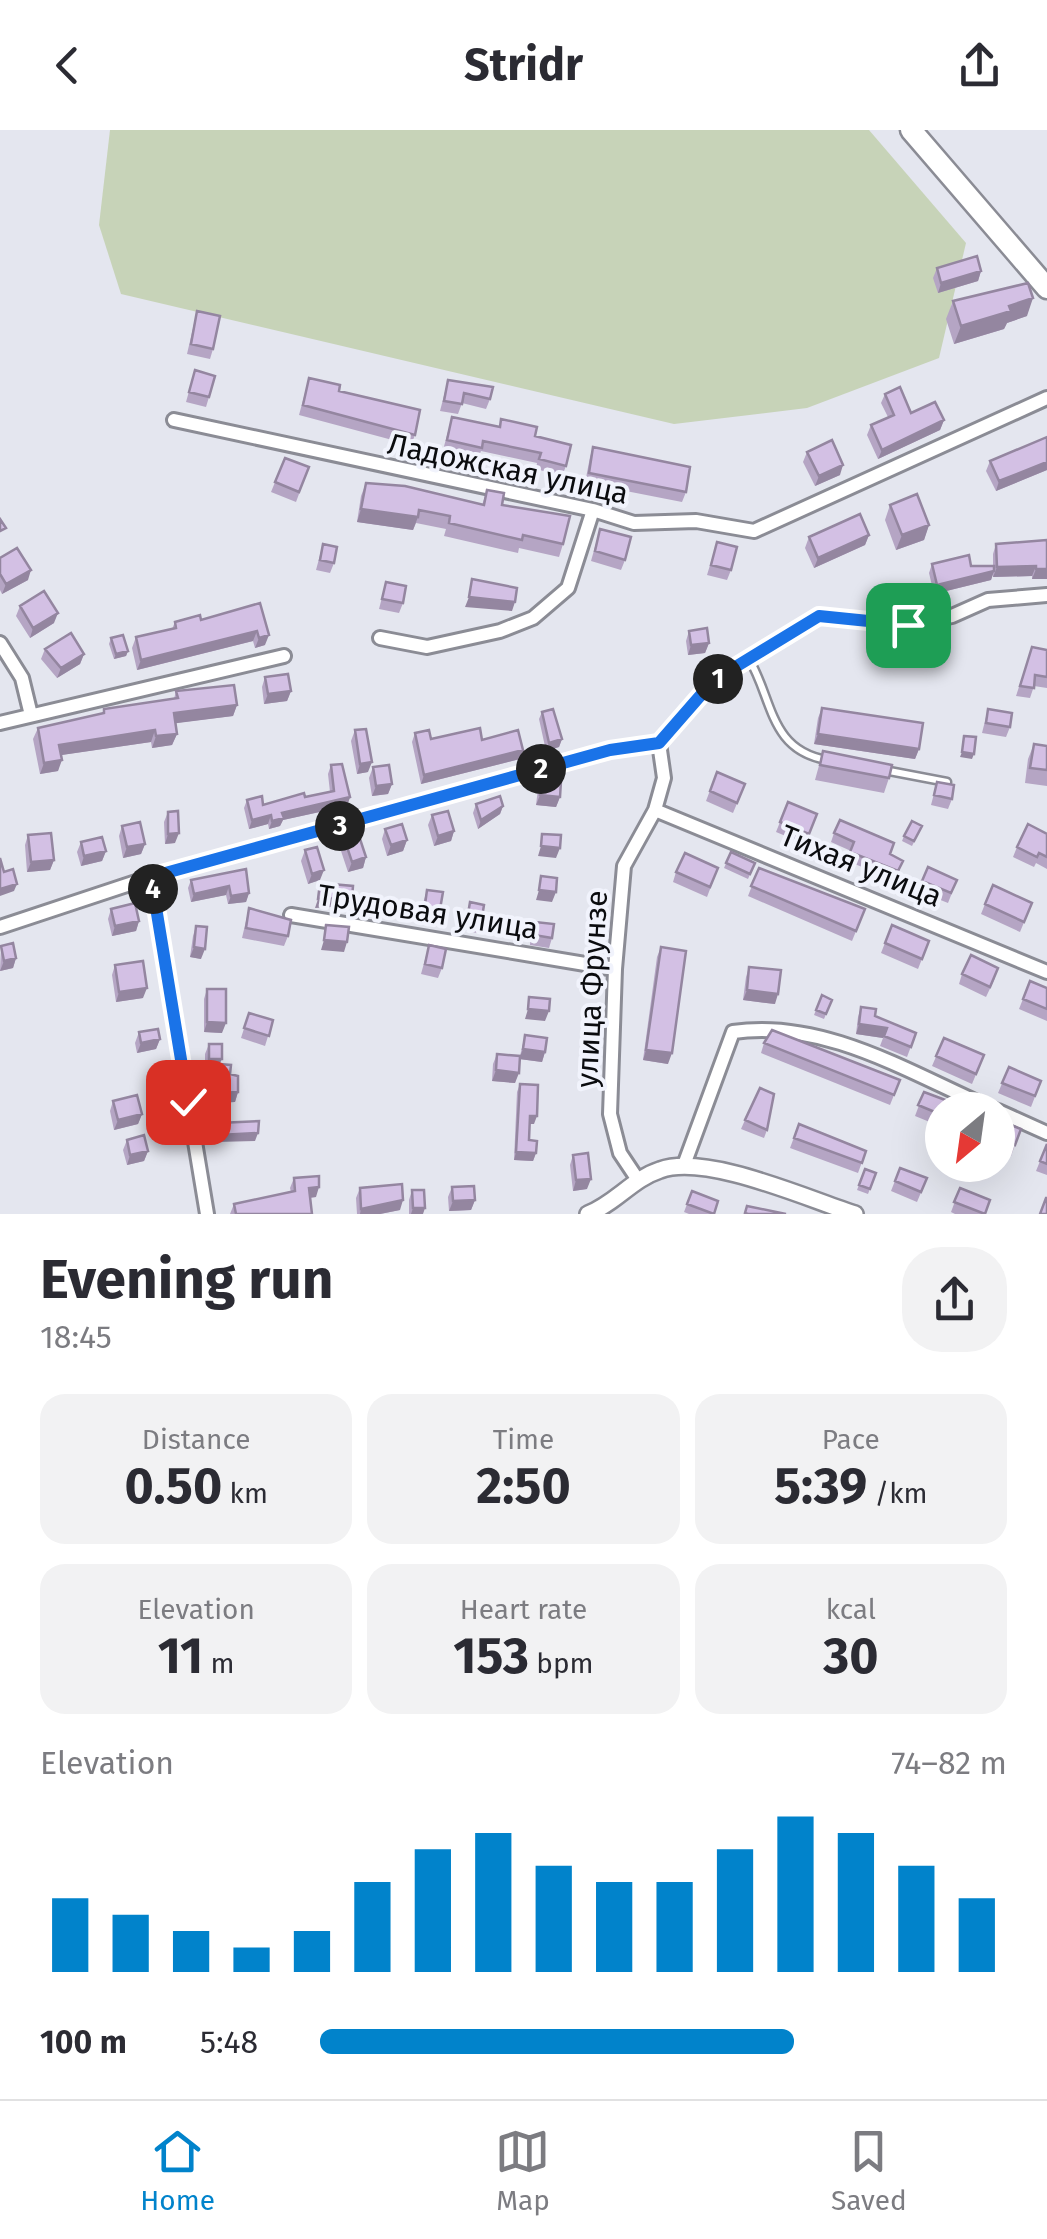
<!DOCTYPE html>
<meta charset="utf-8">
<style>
body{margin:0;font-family:"Fira Sans",sans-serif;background:#f2f2f3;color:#2b2b33;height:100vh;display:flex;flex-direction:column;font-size:38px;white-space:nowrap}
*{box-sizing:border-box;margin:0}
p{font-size:32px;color:#7c7c81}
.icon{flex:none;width:55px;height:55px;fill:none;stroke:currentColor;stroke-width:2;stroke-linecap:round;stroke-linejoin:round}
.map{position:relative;height:1084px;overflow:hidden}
.drawer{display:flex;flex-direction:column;background:#fff;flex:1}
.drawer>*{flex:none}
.needle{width:65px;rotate:209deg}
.controls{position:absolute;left:925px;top:962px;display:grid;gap:20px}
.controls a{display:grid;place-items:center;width:90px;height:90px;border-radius:50%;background:#fff;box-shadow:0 10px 40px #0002;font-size:50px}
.pin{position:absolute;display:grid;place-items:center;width:85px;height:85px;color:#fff;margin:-42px;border-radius:20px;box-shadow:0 5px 15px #0006}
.km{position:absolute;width:50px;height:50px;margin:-25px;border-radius:50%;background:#222;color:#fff;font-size:28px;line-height:50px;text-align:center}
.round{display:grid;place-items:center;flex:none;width:105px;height:105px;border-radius:40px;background:#f2f2f3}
.head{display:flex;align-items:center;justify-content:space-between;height:170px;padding:0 40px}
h1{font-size:55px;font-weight:700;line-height:75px}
.stats{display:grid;grid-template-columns:repeat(3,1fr);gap:15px;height:170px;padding:10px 40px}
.stats div{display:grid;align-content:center;border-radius:25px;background:#f2f2f3;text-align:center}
.stats b{font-size:50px;font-weight:700}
.stats small{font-size:28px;font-weight:400}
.stats p{font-size:28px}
.chart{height:280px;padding:20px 40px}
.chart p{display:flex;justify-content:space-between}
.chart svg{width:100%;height:180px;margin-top:10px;stroke:#0183cb;stroke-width:6}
ul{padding:0 40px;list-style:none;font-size:32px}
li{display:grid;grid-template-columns:160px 120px 1fr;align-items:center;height:75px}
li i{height:25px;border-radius:12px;background:#0183cb}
header{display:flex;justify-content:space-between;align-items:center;height:130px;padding:0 40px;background:#fff;font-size:45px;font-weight:700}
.tabs{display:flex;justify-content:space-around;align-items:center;height:140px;border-top:2px solid #e1e1e2;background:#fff;font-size:28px;color:#7c7c81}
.tabs a{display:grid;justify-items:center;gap:5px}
.tabs .on{color:#0183cb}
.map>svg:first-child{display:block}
.green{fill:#c7d3b8}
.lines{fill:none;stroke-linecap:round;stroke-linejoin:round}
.service-casing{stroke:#8b8c95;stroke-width:11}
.minor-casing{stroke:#8b8c95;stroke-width:18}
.tertiary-casing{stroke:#8b8c95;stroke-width:20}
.primary-casing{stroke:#8b8c95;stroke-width:25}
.service{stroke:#fff;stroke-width:6}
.minor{stroke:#fff;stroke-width:12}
.tertiary{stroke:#fff;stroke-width:15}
.primary{stroke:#fff;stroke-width:20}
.wall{fill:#b5a5c4}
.shaded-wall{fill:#9486a0}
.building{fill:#d3c0e4;stroke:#9486a0;stroke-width:2.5}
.route-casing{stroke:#fff;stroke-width:20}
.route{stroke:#1a73e8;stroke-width:12}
.labels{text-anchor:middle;stroke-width:8;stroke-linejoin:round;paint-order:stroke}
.street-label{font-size:30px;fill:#0b0c0f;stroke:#f1f3fc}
</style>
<header><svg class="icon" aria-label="back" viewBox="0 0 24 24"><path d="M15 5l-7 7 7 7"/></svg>Stridr<svg class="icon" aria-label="share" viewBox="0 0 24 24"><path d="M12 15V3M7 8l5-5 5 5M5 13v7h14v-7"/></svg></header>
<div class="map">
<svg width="1047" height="1084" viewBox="0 0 1047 1084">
<rect width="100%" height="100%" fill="#e4e6ef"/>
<!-- green -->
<path class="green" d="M110 0H869L966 113 939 228 807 278 674 294 121 164 99 95Z"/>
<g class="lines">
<defs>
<path id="service" d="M749 529C773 569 769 620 827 630
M884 640 947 652"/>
<path id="minor" d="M174 290 593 380 634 393 696 391 754 401 1047 268
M380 508 427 517 500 501 533 488 568 458 593 380
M0 513 22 548 31 585
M0 593 284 526
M659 613 714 550 819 486 908 495 952 486 988 470 1047 465
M655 680 1047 842
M151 747 207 1084
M291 785 615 839
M0 797 151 747 610 620 659 613
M998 981 1047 1003
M684 1035 733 902C825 888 913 945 995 980
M638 1050 620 1023 610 984 615 839 624 736 655 680 664 648 659 613"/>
<path id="tertiary" d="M588 1084C616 1073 632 1049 660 1040 706 1023 808 1069 855 1084"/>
<path id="primary" d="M911 0 1047 158"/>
</defs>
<!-- service casing -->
<use href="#service" class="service-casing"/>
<!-- minor casing -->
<use href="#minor" class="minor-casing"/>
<!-- tertiary casing -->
<use href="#tertiary" class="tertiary-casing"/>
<!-- primary casing -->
<use href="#primary" class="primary-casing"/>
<!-- service -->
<use href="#service" class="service"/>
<!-- minor -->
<use href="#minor" class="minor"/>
<!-- tertiary -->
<use href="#tertiary" class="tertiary"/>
<!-- primary -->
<use href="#primary" class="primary"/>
</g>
<!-- wall -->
<path class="wall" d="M937 138 981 141 978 151 938 163 933 148Z
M953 171 1027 186 1007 193 1004 199 954 214 946 189Z
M197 181 213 219 210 229 187 224Z
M195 240 209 267 206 277 186 272Z
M309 248 339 261 415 305 411 315 299 285Z
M448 250 490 269 486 279 462 273 458 284 440 281Z
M885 264 911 283 944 290 940 300 878 329 867 305 871 295 888 287 881 273Z
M452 287 499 297 501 289 535 306 566 336 562 346 536 339 537 333 481 321 478 328 443 320Z
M1047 307V340L996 361 986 341 990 331Z
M593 317 686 362 682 372 585 353 590 327Z
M807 322 840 345 815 356 803 332Z
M285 328 309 337 296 372 271 362Z
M366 353 482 375 487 360 502 375 563 414 559 427 519 418 518 423 444 406 446 399 416 393 413 400 357 392 361 366Z
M890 375 929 395 924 410 896 420 885 390Z
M600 399 625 430 621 440 591 431Z
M869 405 865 415 814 438 805 418 809 407Z
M1047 410V449H1032V446L993 447V444L991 450 934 464 929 443 932 434 971 436H993V424L996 414Z
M717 412 731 440 727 450 707 445Z
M323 414 334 433 330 443 316 440Z
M0 428 28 450 2 464 0 460Z
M386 452 403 473 399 483 379 479Z
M260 473 265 515 255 518 253 511 137 540 132 518 136 507 172 499 175 492 201 490Z
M20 476 54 493 30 508 16 486Z
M689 501 709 513 705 523 688 525 686 511Z
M111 508 128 521 126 526 114 529 109 514Z
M1032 517 1047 520V558L1034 556 1030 568 1016 566Z
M45 519 84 524 80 534 57 548 41 529Z
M265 547 291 561 287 571 264 574 262 557Z
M176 561 237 575 233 586 175 593 177 604 172 615 152 618 151 612 61 625 58 641 40 644 33 609 38 598 102 584 104 579 174 569Z
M822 578 919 619 915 629 814 614 818 588Z
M988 579 1010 597 1006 607 982 603Z
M542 582 562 609 559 617 546 621 539 589Z
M355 600 368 642 357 644 351 611Z
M415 603 431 609 482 610 523 620 520 629 421 654 412 612Z
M1034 614 1047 616V656L1025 653 1028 629Z
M823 621 889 648 884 663 815 650Z
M331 635 350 667 347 676 283 690 280 696 269 699 268 694 249 699 244 678 247 670 263 675 330 662 328 644Z
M373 637 392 654 388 664 372 666 369 648Z
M717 642 745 654 733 683 706 671Z
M541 649 560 667 556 677 536 675 538 659Z
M937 652 952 669 948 679 931 675Z
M788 672 817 684 805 714 776 702Z
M476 674 503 676 500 684 478 699 473 683Z
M168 682 175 713 165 714 164 692Z
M432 685 454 701 451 711 434 716 428 695Z
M122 696 145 714 141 724 123 728 119 706Z
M922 696 912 716 902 711 904 706Z
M385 699 407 710 403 721 387 726 382 709Z
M834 703 890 724 903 731 895 750 847 731 851 721 831 712Z
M1047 704V739L1036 733 1034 737 1013 727 1017 717Z
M28 705 54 730 50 740 27 742 25 715Z
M345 711 366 727 363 738 348 742 341 721Z
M81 712 106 721 102 731 81 736 77 722Z
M305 720 320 750 308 754 301 731Z
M731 722 755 733 748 749 724 738Z
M928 737 957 750 948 773 918 761Z
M718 738 707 767 673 752 676 742Z
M759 738 865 779 852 811 748 766Z
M246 739 249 763 246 772 228 774 226 765 191 772 188 758 191 750Z
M427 760 439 785 435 795 420 792 424 770Z
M470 772 481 793 477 803 463 800Z
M1032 773 1020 802 981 784 985 774Z
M249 778 288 806 284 816 242 808Z
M111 779 139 791 136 801 112 806 108 789Z
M535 792 552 808 549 818 530 815 531 802Z
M892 795 929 811 918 839 881 823Z
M196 796 201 829 190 827 193 806Z
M429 815 442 838 438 848 421 844Z
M1 816 16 828 13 838 0 841Z
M661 817 668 934 643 930 657 827Z
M115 835 143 868 116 872 112 845Z
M749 837 775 874 743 870 746 847Z
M962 844 995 848 986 867 959 854Z
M1030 851 1047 858V891L1019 879Z
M207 859 222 903 204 902V869Z
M822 865 832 870 824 889 814 885Z
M861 877 875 886 916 903 907 927 880 916 883 908 856 904 858 887Z
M249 883 273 890 265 916 241 908Z
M139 902 160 909 156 919 137 923 135 913Z
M525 905 545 922 542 932 520 929 515 953 492 951 493 934 497 924 520 926Z
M944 908 984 925 972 954 932 936Z
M764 913 900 950 890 975 761 923Z
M209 914 220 934 230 944 238 962 235 972 214 973 215 944 217 939H205V924Z
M1009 937 1041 951 1031 977 998 963Z
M520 954 534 994H530L529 1010 536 1023 533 1031 514 1030 517 962Z
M924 962 942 980V997L915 986Z
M113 971 142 984 138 994 114 1000 110 981Z
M745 990 767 1000 764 1008 741 999Z
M998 990 1021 999 1011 1026 998 1020Z
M799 994 866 1021 858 1043 790 1018Z
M127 1010 148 1021 144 1031 127 1035 123 1020Z
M1047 1014V1045L1036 1041Z
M573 1025 587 1059 573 1061 570 1035Z
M900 1038 927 1048 917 1072 891 1061Z
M865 1039 876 1043 868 1064 857 1060Z
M294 1048 316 1067 310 1068 312 1084H230L234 1074 291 1062 290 1058Z
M452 1057 475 1070 471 1080 449 1081 448 1067Z
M360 1058 400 1080 380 1084H357L356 1068Z
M960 1058 985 1084H955L951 1082Z
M412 1060 423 1084H409V1070Z
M692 1061 714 1084H689L684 1082Z"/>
<!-- shaded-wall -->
<path class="shaded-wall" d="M981 141 978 151 938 163 941 153Z
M1033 168 1027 186 1007 193 1004 199 954 214 961 196 1009 176Z
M944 290 940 300 878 329 882 320Z
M1047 332V340L996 361 999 351Z
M843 335 840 345 815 356 819 346Z
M361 379 418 387 413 400 357 392Z
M929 395 924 410 896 420 902 405Z
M869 405 865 415 814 438 818 428Z
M1036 436 1032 446 993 447 997 437Z
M1036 439H1047V449H1032Z
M31 440 28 450 2 464 6 454Z
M994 441 991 450 934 464 937 455Z
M469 467 515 472 512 481 465 477Z
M58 483 54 493 30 508 33 498Z
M257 501 253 511 137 540 141 530Z
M269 505 265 515 255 518 259 508Z
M709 513 705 523 688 525 691 515Z
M128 521 126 526 114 529 116 524Z
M84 524 80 534 57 548 61 538Z
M291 561 287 571 264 574 268 564Z
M237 575 233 586 170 594 174 583Z
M155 600 151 612 55 626 59 615Z
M177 604 172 615 152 618 156 606Z
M818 604 919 619 915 629 814 614Z
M562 609 559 617 546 621 549 613Z
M523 620 520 629 421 654 424 645Z
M962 622 974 624 972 629 960 627Z
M62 630 58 641 40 644 44 633Z
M372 632 368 642 357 644 360 634Z
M392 654 388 664 372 666 376 656Z
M540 665 560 667 556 677 536 675Z
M350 667 347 676 283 690 280 696 269 699 272 691 282 683Z
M503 676 500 684 478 699 481 690Z
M271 685 268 694 249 699 252 690Z
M454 701 451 711 434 716 438 706Z
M179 703 175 713 165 714 168 704Z
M407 710 403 721 387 726 391 715Z
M145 714 141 724 123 728 127 717Z
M541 716 560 718 556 728 538 726Z
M106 721 102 731 81 736 84 726Z
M366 727 363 738 348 742 352 732Z
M54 730 50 740 27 742 31 732Z
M324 740 320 750 308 754 312 744Z
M17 754 14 761 0 766V759Z
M229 756 226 765 191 772 194 764Z
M539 760 556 762 552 772 536 770Z
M249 763 246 772 228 774 231 766Z
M352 768 349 776 315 778 318 769Z
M139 791 136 801 112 806 115 796Z
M324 810 347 812 344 822 321 820Z
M194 817 205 819 201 829 190 827Z
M16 828 13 838 0 841 4 831Z
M147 858 143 868 116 872 119 862Z
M747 860 778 864 775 874 743 870Z
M528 879 549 881 545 891 525 889Z
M207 892 226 893 222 903 204 902Z
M859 894 887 898 883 908 856 904Z
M160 909 156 919 137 923 141 913Z
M523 919 545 922 542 932 519 929Z
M646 920 672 923 668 934 643 930Z
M209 929H222L217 939H205Z
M496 940 519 943 515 953 492 951Z
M238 962 235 972 214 973 218 963Z
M142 984 138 994 114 1000 118 990Z
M530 986H537L534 994H527Z
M258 1003 255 1011 216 1012 219 1005Z
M148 1021 144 1031 127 1035 130 1025Z
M516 1022 536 1023 533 1031 514 1030Z
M591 1049 587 1059 573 1061 576 1050Z
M319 1057 316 1067 305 1068 309 1058Z
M403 1070 400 1080 380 1084H360L361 1079Z
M475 1070 471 1080 449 1081 453 1071Z
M413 1078H425L423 1084H411Z"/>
<!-- building -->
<path class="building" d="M977 126 981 141 941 153 937 138Z
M1028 153 1033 168 1009 176 1011 181 961 196 953 171Z
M197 181 220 186 213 219 191 214Z
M195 240 215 246 209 267 189 262Z
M309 248 340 255 339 261 420 280 415 305 303 275Z
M448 250 493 257 490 269 464 263 462 274 444 271Z
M900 257 911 283 935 272 944 290 882 320 871 295 894 285 885 264Z
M452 287 500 297 501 289 537 297 535 306 571 315 566 336 539 329 541 323 483 311 482 318 447 310Z
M1047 307V332L999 351 990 331Z
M832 310 843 335 819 346 807 322Z
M593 317 690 337 686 362 589 343Z
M285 328 309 337 299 362 275 352Z
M366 353 405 356 484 375 487 360 504 363 502 375 570 386 563 414 523 405 522 410 449 393 450 386 419 380 418 387 361 379Z
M917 364 929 395 902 405 890 375Z
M860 384 869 405 818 428 809 407Z
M0 389 6 398 0 401Z
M600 399 631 407 625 430 595 421Z
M1047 410V439H1036V436L997 437 996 414Z
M717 412 737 417 731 440 711 435Z
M323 414 337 417 334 433 320 430Z
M17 418 31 440 6 454 0 444V428Z
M969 425 971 436H994V441L937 455 932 434Z
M472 449 517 458 515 472 469 467Z
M386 452 406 456 403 473 382 469Z
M44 461 58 483 33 498 20 476Z
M260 473 269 505 259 508 257 501 141 530 136 507 176 498 175 492 200 485 201 490Z
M707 498 709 513 691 515 689 501Z
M71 503 84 524 61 538 45 519Z
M123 505 128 521 116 524 111 508Z
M1032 517 1047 520V547L1035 545 1034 558 1020 556Z
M288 544 291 561 268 564 265 547Z
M234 555 237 575 174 583 177 604 156 606 155 600 59 615 62 630 44 633 38 598 104 583V579L178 568 176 561Z
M822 578 923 593 919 619 818 604Z
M553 579 562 609 549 613 542 582Z
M988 579 1012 583 1010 597 986 593Z
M480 598 482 610 518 600 523 620 424 645 415 603 429 600 431 609Z
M366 599 372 632 360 634 355 600Z
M964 606 976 607 974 624 962 622Z
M1034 614 1047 616V640L1030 638Z
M823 621 892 635 889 648 820 635Z
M342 634 350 667 282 683 284 688 272 691 271 685 252 690 247 670 262 666 263 675 304 663 305 667 334 661 331 635Z
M389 635 392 654 376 656 373 637Z
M717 642 745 654 737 673 710 661Z
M541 649 561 651 560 667 540 665Z
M937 652 954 655 952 669 934 665Z
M500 666 503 676 481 690 476 674Z
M788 672 817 684 809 704 780 692Z
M178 681 179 703 168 704V682Z
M448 681 454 701 438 706 432 685Z
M840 690 894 713 890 724 903 731 898 741 850 722 854 712 834 703Z
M912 691 922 696 914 711 904 706Z
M140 692 145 714 127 717 122 696Z
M402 694 407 710 391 715 385 699Z
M1028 694 1047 704V727L1039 723 1037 727 1017 717Z
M51 703 54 730 31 732 28 705Z
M542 704 561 705 560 718 541 716Z
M359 706 366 727 352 732 345 711Z
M102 707 106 721 84 726 81 712Z
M317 717 324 740 312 744 305 720Z
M731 722 755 733 750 744 726 733Z
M685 723 718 738 710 757 676 742Z
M0 728 4 742 13 739 17 754 0 759Z
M928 737 957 750 951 763 922 751Z
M759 738 865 779 856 801 751 756Z
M246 739 249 763 231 766 229 756 194 764 191 750Z
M541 746 557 748 556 762 539 760Z
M320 753 353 756 352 768 318 769Z
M993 755 1032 773 1024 792 985 774Z
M427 760 443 762 439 785 424 782Z
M470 772 484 775 481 793 467 790Z
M135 773 139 791 115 796 111 779Z
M249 778 291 790 288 806 246 798Z
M535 792 554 794 552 808 534 805Z
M326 795 349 797 347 812 324 810Z
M892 795 929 811 922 829 885 813Z
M196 796 207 797 205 819 194 817Z
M13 813 16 828 4 831 1 816Z
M429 815 446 819 442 838 425 834Z
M661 817 686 821 672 923 646 920Z
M971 825 998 838 990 857 962 844Z
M143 831 147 858 119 862 115 835Z
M749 837 781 840 778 864 747 860Z
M1030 851 1047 858V879L1023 869Z
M207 859H226V893L207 892Z
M822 865 832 870 826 884 816 880Z
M529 867 550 869 549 881 528 879Z
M861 877 876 879 875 886 916 903 911 917 884 906 887 898 859 894Z
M249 883 273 890 269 906 244 898Z
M158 899 160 909 141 913 139 902Z
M772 900 900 950 894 965 764 913Z
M525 905 547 908 545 922 523 919Z
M944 908 984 925 976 944 936 926Z
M209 914H222V929H209Z
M497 924 520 926 519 943 496 940Z
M219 934 231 935 230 944 238 946V962L218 963Z
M1009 937 1041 951 1035 966 1002 953Z
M520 954 538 955 537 986H530L529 1010 537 1011 536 1023 516 1022Z
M760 958 774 964 767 1000 745 990Z
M924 962 972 980H942V985L918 975Z
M137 965 142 984 118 990 113 971Z
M998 990 1021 999 1015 1015 998 1008Z
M259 991 258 1003 219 1005V993Z
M799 994 866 1021 862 1033 794 1008Z
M144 1005 148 1021 130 1025 127 1010Z
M1047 1014V1034L1040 1031Z
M588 1023 591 1049 576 1050 573 1025Z
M900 1038 927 1048 921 1062 895 1051Z
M865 1039 876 1043 870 1059 859 1055Z
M319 1046V1057L309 1058 312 1084H236L234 1074 295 1061 294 1048Z
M402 1054 403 1070 361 1079 360 1058Z
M474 1056 475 1070 453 1071 452 1057Z
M960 1058 990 1070 985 1084 954 1072Z
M412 1060H424L425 1078H413Z
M692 1061 718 1071 714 1084 687 1074Z
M1046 1068H1047V1084H1040Z
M747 1076 786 1084H748L745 1083Z"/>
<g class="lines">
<defs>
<path id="route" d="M188 972 151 747 610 620 659 613 714 550 819 486 908 495"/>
</defs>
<!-- route casing -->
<use href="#route" class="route-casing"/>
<!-- route -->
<use href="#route" class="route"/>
</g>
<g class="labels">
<!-- street labels -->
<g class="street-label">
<text transform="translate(508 339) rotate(12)" y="10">Ладожская улица</text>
<text transform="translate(861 736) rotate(22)" y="10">Тихая улица</text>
<text transform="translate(428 782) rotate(9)" y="10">Трудовая улица</text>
<text transform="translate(592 859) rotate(-87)" y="10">улица Фрунзе</text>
</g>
</g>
</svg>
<div class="controls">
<a><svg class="needle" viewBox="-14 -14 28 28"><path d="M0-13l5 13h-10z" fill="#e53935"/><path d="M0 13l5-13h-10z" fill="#7c7c81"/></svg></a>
</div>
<div class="pin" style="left:908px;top:495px;background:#1e9e55"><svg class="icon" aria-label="arrive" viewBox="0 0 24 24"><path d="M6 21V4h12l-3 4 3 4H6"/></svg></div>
<div class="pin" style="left:188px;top:972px;background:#d93025"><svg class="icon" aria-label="check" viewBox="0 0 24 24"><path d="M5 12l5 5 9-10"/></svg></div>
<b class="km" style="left:718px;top:549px">1</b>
<b class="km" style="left:541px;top:639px">2</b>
<b class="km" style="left:340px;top:696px">3</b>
<b class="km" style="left:153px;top:759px">4</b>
</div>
<section class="drawer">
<div class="head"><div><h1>Evening run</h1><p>18:45</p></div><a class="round"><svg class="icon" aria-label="share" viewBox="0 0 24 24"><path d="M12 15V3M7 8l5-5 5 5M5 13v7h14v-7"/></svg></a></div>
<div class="stats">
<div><p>Distance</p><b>0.50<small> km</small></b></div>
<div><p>Time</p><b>2:50</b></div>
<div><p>Pace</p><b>5:39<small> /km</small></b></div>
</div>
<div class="stats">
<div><p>Elevation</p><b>11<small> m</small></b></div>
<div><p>Heart rate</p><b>153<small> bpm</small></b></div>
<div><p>kcal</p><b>30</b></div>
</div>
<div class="chart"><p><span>Elevation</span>74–82 m</p>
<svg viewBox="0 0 160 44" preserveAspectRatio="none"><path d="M5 44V26M15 44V30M25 44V34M35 44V38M45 44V34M55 44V22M65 44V14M75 44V10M85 44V18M95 44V22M105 44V22M115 44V14M125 44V6M135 44V10M145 44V18M155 44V26"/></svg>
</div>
<ul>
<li><b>100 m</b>5:48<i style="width:69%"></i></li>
</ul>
</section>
<nav class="tabs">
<a class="on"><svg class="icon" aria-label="home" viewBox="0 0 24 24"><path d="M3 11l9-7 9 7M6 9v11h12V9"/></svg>Home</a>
<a><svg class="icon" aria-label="map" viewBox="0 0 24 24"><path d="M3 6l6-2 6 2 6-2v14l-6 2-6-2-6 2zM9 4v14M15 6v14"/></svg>Map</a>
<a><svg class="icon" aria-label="saved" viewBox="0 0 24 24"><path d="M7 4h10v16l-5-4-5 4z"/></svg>Saved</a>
</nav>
